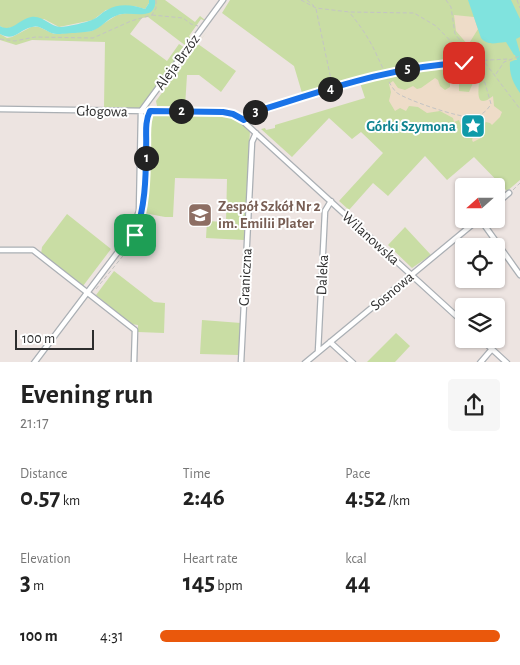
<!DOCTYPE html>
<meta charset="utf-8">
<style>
body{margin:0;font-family:"Alegreya Sans",sans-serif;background:#f6f6f6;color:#222;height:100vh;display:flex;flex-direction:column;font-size:19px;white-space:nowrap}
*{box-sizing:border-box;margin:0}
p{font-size:16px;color:#767676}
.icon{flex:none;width:28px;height:28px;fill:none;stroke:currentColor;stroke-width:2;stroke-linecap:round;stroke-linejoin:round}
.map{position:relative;height:362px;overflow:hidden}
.side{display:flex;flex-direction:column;background:#fff;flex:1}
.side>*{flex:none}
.needle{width:32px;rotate:249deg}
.tools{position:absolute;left:455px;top:178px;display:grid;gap:10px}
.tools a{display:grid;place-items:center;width:50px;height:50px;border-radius:5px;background:#fff;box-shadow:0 1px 4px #0004;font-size:25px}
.scale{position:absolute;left:15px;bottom:12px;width:79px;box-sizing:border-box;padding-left:5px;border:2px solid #2d2d2d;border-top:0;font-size:14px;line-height:18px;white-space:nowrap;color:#2d2d2d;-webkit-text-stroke:4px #fff;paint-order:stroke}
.pin{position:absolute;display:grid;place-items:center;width:42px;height:42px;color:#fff;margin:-21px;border-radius:10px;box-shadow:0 2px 8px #0006}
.km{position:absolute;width:25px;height:25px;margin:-12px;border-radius:50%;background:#222;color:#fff;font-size:14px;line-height:25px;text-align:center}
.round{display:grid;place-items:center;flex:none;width:52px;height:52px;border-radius:5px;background:#f6f6f6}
.summary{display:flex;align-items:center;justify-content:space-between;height:85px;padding:0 20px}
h1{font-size:28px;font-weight:600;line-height:38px}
.stats{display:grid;grid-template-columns:repeat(3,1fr);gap:8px;height:85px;padding:5px 20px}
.stats div{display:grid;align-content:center}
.stats b{font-size:25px;font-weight:600}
.stats small{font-size:14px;font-weight:400}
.stats p{font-size:14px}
ul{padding:0 20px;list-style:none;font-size:16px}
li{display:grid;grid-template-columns:80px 60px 1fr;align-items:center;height:38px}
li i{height:12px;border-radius:6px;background:#ea580c}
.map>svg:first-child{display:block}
.green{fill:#c9dda4}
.sand{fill:#eedcc8}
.water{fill:#80e3de}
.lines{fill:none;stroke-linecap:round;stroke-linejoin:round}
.canal{stroke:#80e3de;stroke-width:5.5}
.minor-casing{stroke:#aaafb4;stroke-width:7}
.path{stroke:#c4c4c4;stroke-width:1;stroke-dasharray:4 2.5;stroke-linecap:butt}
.minor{stroke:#fff;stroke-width:4.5}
.route-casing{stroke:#fff;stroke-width:10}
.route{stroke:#1a73e8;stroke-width:6}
.labels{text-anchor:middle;stroke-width:4;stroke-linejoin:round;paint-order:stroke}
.street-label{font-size:15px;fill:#2d2d2d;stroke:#fff}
.culture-label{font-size:15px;font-weight:bold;fill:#0d838f;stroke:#fff;text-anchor:end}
.education-label{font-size:15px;font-weight:bold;fill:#785e54;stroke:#fff;text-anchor:start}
</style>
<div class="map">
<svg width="520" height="363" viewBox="0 0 520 363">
<rect width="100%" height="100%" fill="#ede4e1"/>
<!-- green -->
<path class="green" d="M0 0H149V3L145 9 134 6 106 10 93 20 59 27 44 19 5 29 0 26Z
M155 0H165L195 22 200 16 205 20V21L201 19 189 36 192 39 186 46 148 17 142 18 130 34 167 61 179 44 185 48 142 106 139 109 104 107 105 42 32 40 16 45 0 40V34L7 38 12 37 31 27H39L54 34 92 31 117 15 127 13 139 14 155 4Z
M230 0H520V180L507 191 474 157 447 180 425 156 388 196 373 183 349 210 339 201 383 153 361 132 352 139 329 118 292 157 261 129 265 128 266 130 275 128V125L365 98 360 83 336 90 335 85 302 93 294 66 222 13Z
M208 30 198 44 236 71 221 92 199 75H187L185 107 157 106 156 101Z
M152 114 230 117 234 118 250 131 244 240 206 238 207 221 226 222 227 179 175 178 173 217H165L144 213 146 206 148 118Z
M67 214 111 249 83 286 41 254 42 247Z
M405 227 431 255 412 268 388 245Z
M114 271 154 302 165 303 164 333 138 332V325L131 324 96 295Z
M202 320 241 323 239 355 200 354Z
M396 333 410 346 395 362H367Z"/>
<!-- sand -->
<path class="sand" d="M454 15 474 17 478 29 468 45 456 31Z
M454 65H459V91L469 92 476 76 480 72C480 83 472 113 493 96L494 106 502 112 500 117 492 125 490 123 486 122C477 129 479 128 481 138L473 142 472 140 473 137 469 130 462 128 459 120 454 122 453 118 440 111 427 113 418 107 409 106 406 111 400 108 395 111 389 101 391 92 389 84 393 81 398 88 405 90 413 86 417 89 421 88 435 78 438 80 440 86 445 90 450 87V73Z"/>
<!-- water -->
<path class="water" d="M149 0H155C156 5 154 11 149 13 139 16 128 12 118 15 108 18 101 28 92 31 86 32 64 34 57 34 48 34 41 24 32 27 18 30 15 42 0 34V26C12 33 19 19 31 17 43 15 49 26 60 27 66 27 89 22 94 19 99 17 102 12 107 10 119 3 133 5 145 9L149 3Z
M468 0H511L520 19V37L516 39 520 53 514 55 506 42C495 43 488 46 481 38Z
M515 60H520V93C513 83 509 74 510 62Z"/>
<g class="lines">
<!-- canal -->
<path class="canal" d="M515 48 520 60"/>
<defs>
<path id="minor" d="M0 109 223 112 237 116 464 323
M244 120 255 112 332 88
M496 204 509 193
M480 219 520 275
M0 250H33L135 330 134 363
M481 339 507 363
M330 342 353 363
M318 352 325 211 331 201
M34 363 130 236 139 211 141 111 223 0
M241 363 252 142 256 133
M305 363 479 219
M480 363 492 349"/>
</defs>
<!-- minor casing -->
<use href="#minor" class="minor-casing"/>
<!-- path -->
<path class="path" d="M301 0 316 8 349 12 414 13 436 26 471 62 485 83 491 104C487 111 481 116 473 117 462 119 403 99 396 92 387 82 384 69 378 58 371 41 360 25 349 12
M307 0 314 6
M446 0 451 7 455 34 464 45 483 60 520 109
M517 0 520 8
M316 9 332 84
M152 15 183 18 191 24 198 26
M0 39 15 41 35 37 93 38 131 21 152 15 156 8V0
M496 74 504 62 520 56
M337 87C353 82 369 77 385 73 424 64 469 61 508 59
M145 184 146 128
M513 190 520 183
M96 289 131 246 133 241"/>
<!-- minor -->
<use href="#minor" class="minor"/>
</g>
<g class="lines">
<defs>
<path id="route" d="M135 235C145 208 146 179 146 149 147 136 144 123 150 111L223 112 233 114 244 120 254 112C323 91 391 66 464 63"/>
</defs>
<!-- route casing -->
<use href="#route" class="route-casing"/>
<!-- route -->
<use href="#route" class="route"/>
</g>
<!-- icons -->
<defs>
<symbol id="sight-square" viewBox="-11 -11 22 22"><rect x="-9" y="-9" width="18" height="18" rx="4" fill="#0f9aa8" stroke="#fff"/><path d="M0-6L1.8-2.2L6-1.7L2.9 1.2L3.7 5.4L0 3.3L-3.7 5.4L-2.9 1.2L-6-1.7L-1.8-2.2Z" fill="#fff"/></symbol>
<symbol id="school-square" viewBox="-11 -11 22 22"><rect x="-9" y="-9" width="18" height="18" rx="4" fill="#8d6e63" stroke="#fff"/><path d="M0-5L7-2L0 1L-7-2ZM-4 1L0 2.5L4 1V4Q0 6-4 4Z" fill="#fff"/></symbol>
</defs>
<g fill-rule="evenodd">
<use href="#sight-square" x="459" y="112" width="28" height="28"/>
<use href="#school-square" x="186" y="201" width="28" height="28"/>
</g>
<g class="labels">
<!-- street labels -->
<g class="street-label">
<text transform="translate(177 62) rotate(-54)" y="5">Aleja Brzóz</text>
<text transform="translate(102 111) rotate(1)" y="5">Głogowa</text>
<text transform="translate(371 238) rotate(42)" y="5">Wilanowska</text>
<text transform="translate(322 275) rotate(-87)" y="5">Daleka</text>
<text transform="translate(245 277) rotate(-87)" y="5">Graniczna</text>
<text transform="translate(392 291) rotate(-40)" y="5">Sosnowa</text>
</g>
<!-- culture labels -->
<g class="culture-label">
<text x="456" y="131">Górki Szymona</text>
</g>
<!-- education labels -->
<g class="education-label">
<text x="218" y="211">Zespół Szkół Nr 2<tspan x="218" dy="17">im. Emilii Plater</tspan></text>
</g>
</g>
</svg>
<div class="tools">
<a><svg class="needle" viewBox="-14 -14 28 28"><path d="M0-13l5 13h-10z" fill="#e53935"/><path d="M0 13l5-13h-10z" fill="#767676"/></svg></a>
<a><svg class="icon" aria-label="locate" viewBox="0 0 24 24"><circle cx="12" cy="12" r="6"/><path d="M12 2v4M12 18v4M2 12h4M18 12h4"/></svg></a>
<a><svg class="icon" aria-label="layers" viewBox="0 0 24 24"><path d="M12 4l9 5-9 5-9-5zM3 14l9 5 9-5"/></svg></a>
</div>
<div class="scale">100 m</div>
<div class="pin" style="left:135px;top:235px;background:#1e9e55"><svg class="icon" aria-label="arrive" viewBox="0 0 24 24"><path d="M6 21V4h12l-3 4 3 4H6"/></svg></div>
<div class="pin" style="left:464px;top:63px;background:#d93025"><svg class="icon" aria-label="check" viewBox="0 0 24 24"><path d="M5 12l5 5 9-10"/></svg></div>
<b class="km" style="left:146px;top:158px">1</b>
<b class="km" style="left:181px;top:111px">2</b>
<b class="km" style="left:255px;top:112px">3</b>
<b class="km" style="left:330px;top:89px">4</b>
<b class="km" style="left:407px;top:69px">5</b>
</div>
<section class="side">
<div class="summary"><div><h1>Evening run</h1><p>21:17</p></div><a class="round"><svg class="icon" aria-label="share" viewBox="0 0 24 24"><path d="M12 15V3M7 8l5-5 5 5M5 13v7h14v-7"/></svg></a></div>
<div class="stats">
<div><p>Distance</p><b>0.57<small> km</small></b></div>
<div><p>Time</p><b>2:46</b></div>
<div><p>Pace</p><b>4:52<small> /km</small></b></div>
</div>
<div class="stats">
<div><p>Elevation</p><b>3<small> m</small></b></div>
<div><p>Heart rate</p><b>145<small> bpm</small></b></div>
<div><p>kcal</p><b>44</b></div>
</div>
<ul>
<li><b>100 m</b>4:31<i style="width:100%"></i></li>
</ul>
</section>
